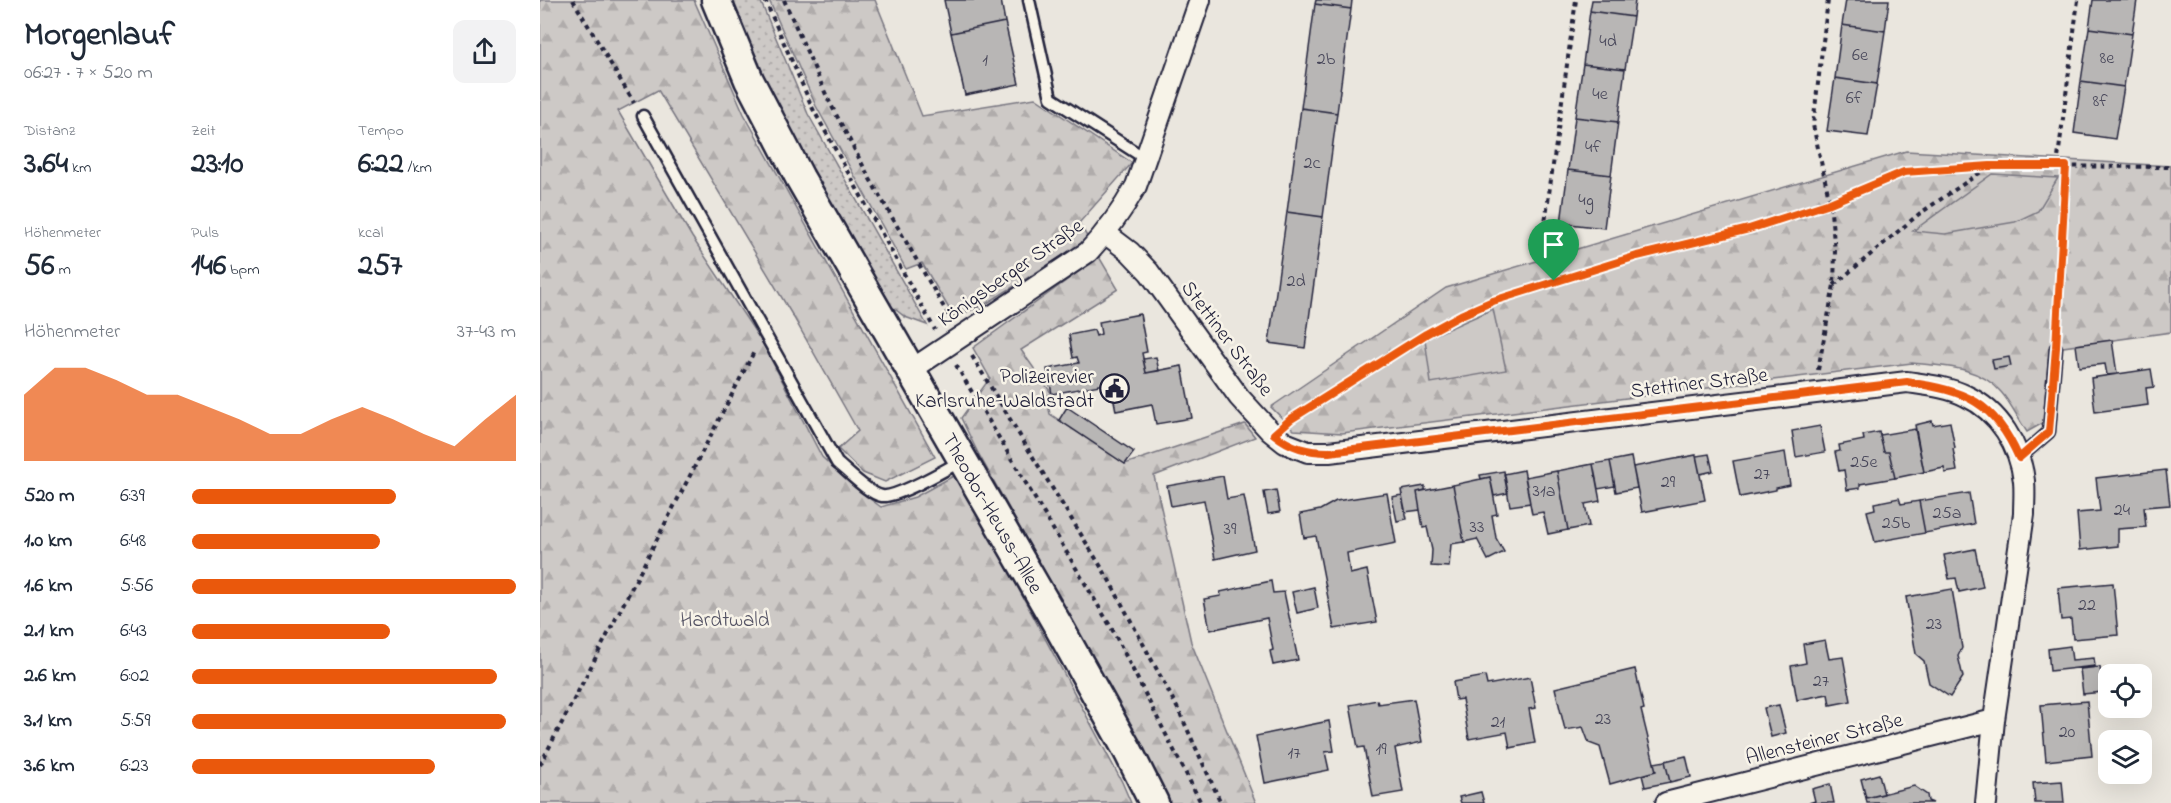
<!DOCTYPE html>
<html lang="de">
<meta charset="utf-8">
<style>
body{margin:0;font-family:"Indie Flower",sans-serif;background:#f2f2f3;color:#1f2937;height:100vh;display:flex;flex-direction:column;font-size:22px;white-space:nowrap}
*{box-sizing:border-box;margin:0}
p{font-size:20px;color:#747a83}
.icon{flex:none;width:33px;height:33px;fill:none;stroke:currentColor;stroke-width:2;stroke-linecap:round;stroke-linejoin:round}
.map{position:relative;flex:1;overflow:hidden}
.details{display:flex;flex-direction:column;background:#fff;width:540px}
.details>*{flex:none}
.tools{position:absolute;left:1558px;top:664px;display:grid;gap:12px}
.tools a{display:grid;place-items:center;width:54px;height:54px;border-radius:12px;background:#fff;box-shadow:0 6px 24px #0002;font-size:30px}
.pin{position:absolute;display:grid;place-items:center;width:51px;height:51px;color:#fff;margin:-62px -26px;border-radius:50% 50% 50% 0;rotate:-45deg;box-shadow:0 0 6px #0007}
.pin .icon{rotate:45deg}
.round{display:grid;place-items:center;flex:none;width:63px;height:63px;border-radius:12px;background:#f2f2f3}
.head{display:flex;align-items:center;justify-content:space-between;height:102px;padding:0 24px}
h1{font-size:33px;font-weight:700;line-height:45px}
.metrics{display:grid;grid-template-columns:repeat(3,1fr);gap:9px;height:102px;padding:6px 24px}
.metrics div{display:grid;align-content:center}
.metrics b{font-size:30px;font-weight:700}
.metrics small{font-size:16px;font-weight:400}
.metrics p{font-size:16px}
.chart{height:168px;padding:12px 24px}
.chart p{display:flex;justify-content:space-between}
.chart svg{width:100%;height:108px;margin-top:6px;fill:#ea580c;opacity:.7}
ul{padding:0 24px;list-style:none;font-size:20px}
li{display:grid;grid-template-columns:96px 72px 1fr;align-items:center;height:45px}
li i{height:15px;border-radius:8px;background:#ea580c}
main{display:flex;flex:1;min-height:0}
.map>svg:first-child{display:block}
.grass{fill:url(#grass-dots);stroke:#787680;stroke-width:1.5}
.forest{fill:url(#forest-firs);stroke:#787680;stroke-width:1.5}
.green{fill:#cdc9c6;stroke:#787680;stroke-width:1.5}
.building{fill:#b8b6b5;stroke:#22223b;stroke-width:1.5}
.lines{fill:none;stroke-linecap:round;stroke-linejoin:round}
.lane-casing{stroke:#22223b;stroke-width:15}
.street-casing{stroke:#22223b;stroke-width:24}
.secondary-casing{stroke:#22223b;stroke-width:33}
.path{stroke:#22223b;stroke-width:4;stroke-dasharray:4.5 4.5;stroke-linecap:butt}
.lane{stroke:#f7f3e8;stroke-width:10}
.street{stroke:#f7f3e8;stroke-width:20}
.secondary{stroke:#f7f3e8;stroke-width:28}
.route-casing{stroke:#fff;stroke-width:12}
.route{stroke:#ea580c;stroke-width:8}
.labels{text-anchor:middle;stroke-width:5;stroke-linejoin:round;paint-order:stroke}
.number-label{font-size:18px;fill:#48475a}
.street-label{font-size:21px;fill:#22223b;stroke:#f7f3e8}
.poi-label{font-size:21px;fill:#22223b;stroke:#f7f3e8;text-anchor:end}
.park-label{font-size:21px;fill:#555465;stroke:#f7f3e8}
</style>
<main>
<section class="details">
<div class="head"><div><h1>Morgenlauf</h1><p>06:27 · 7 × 520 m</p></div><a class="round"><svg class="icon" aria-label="share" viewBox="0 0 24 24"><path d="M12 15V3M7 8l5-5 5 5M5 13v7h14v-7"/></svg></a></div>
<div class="metrics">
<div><p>Distanz</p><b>3.64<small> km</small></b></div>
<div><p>Zeit</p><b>23:10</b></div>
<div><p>Tempo</p><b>6:22<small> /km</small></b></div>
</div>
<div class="metrics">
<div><p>Höhenmeter</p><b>56<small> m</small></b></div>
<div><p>Puls</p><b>146<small> bpm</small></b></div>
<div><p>kcal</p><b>257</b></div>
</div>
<div class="chart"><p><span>Höhenmeter</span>37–43 m</p>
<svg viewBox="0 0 160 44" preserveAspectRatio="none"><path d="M0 44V17L10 6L20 6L30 11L40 17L50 17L60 22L70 27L80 33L90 33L100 27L110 22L120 27L130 33L140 38L150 27L160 17V44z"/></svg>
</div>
<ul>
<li><b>520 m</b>6:39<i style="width:63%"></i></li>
<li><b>1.0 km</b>6:48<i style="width:58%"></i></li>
<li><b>1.6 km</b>5:56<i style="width:100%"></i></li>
<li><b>2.1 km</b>6:43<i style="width:61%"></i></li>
<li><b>2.6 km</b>6:02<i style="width:94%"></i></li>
<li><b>3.1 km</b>5:59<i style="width:97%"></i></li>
<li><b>3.6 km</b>6:23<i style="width:75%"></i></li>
</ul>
</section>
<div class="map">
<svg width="1631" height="803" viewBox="0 0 1631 803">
<defs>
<pattern id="grass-dots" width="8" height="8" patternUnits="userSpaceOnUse" patternTransform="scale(1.5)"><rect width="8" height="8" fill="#cdc9c6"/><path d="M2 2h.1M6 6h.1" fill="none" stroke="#b0acab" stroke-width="1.8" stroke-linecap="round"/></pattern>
<pattern id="forest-firs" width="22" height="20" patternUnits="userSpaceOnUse" patternTransform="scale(1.5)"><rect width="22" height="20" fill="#cdc9c6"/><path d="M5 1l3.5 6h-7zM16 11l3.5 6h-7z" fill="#b0acab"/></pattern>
</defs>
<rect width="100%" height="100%" fill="#eae6de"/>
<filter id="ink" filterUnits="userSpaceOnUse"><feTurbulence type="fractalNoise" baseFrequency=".0167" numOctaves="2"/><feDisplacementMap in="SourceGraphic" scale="12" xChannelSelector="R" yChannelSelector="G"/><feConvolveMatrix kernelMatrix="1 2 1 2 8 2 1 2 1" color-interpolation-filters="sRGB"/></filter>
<g filter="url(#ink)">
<!-- grass -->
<path class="grass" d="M192 0H220L268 114 387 325 365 317 350 305C293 206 229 109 192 0Z"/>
<!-- forest -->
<path class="forest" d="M0 0H154L204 114 395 457 345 482 323 473 298 449 318 431 254 318 118 90 78 111 152 237 222 342 282 457 315 488 341 507 375 497 417 474 582 782 591 803H0Z
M229 0H335L382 116 495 98 592 163 539 223 578 289 481 350 512 394 506 396 510 414 585 464 705 424 715 437 614 476 651 642 716 803H628L582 711 437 451 421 418 450 378 433 348 556 259 546 241 444 305 414 317 382 263 366 269 276 106Z
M1366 151 1631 166V332L1509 349 1503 423 1487 432C1478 419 1471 403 1461 392 1439 366 1403 366 1372 363L802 433 754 430 731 407 906 288Z"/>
<!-- green -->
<path class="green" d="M1452 174 1518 178 1498 211 1475 222 1405 234 1373 231Z
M953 309 966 370 891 383 885 339Z"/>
<!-- building -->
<path class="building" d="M404 0H461L465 22 411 33Z
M776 0H812L811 9 775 4Z
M1052 0H1095L1093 17 1050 11Z
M1306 0H1349L1345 31 1302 25Z
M1553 0H1597L1592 34 1549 28Z
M775 4 811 9 797 113 761 108Z
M1050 11 1093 17 1085 69 1043 64Z
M465 22 479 84 425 95 411 33Z
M1302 25 1345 31 1337 84 1295 78Z
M1549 28 1592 34 1584 87 1541 81Z
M1043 64 1085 69 1078 122 1035 117Z
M1295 78 1337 84 1328 136 1287 131Z
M1541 81 1584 87 1575 139 1534 133Z
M761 108 797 113 783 217 747 212Z
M1035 117 1078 122 1071 175 1028 170Z
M1028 170 1071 175 1064 228 1021 223Z
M747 212 783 217 765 348 729 343Z
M600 314 607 352 602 353 606 373 642 366 652 418 616 424 612 404 576 411 570 380 564 381 565 384 512 394 507 369 539 363 537 357 533 358 529 335 554 330 556 336 561 334 559 322Z
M1572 340 1577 374 1567 375 1565 364 1539 367 1536 345Z
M616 357 619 371 606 373 603 359Z
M1469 357 1471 366 1454 369 1452 360Z
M1611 369 1614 387 1606 388 1608 405 1555 412 1551 378Z
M527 407 594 452 585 464 519 420Z
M1392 421 1393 425 1410 422 1415 448 1413 449 1417 471 1405 473 1404 468 1384 472 1375 425Z
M1280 426 1285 452 1256 457 1252 431Z
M1375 429 1384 472 1355 478 1349 452H1344L1340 435Z
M1339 432 1344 452H1349L1355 478 1320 484V488L1307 490 1304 470 1299 471 1295 452 1300 451 1299 445 1324 440 1323 435Z
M1245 452 1250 485 1236 488V490L1200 497 1193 461Z
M1169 454 1173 471 1160 474 1156 456Z
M1156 455 1165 500 1102 512 1093 467Z
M1091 457 1097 488 1076 492 1070 461Z
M1070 461 1075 486 1058 489 1053 464Z
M1053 464 1060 501 1045 504 1049 526 1028 530 1017 471Z
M984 470 990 503 970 506 964 474Z
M1626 470 1630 505 1604 507 1606 527 1578 529V546L1540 550 1537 513 1560 511 1556 478Z
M964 471 968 493 954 496 950 477 941 479 940 475Z
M1017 471 1028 530 1008 534 1003 512 992 514 985 477Z
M683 476 687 499 704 496 715 550 675 559 664 500 631 506 627 486Z
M950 477 957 514 952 515 956 538 964 552 948 560 937 539 924 542 913 485Z
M913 485 924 542 911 544 909 567 891 566 892 550 887 527 883 528 877 492Z
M885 486V490L877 492 880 510 865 512 861 490Z
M736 490 740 512 728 514 724 492Z
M847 493 856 543 807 553 810 574 827 570 837 622 794 629 776 536 764 538 760 514 780 510 796 501Z
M1429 493 1434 524 1385 533 1379 501Z
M862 495 867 519 857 521 852 497Z
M1359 498 1361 504 1379 501 1385 533 1335 542 1327 511 1335 509 1334 503Z
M1435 549 1443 587 1419 592 1416 578 1409 579 1404 555Z
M731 581 733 593 744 592 758 660 733 665 730 651 733 650 727 618 670 630 664 599 681 596 680 592Z
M1573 583 1578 635 1533 639 1531 619 1521 620 1518 588Z
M774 587 778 608 757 613 752 592Z
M1412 589 1422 648 1418 656 1423 677 1410 697 1389 683 1384 661 1376 654 1366 597Z
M1285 640 1289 659 1303 657 1311 701 1290 705 1288 694 1257 700 1251 666 1266 663 1263 644Z
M1530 646 1532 660 1554 658 1555 666 1510 671 1508 649Z
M1560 667 1563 692 1543 694 1540 669Z
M1095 669 1104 709 1101 710 1116 771 1070 784 1060 747 1049 743 1043 727 1025 730 1015 688Z
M945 676 947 685 990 677 996 708 989 709 995 743 970 748 967 732 929 739 922 699 916 700 913 682Z
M874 699 882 742 855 748 863 792 833 797 824 747 818 748 810 705 837 700 838 704Z
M1547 701 1552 756 1506 761 1501 705Z
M1239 705 1246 733 1231 737 1224 708Z
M789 721 794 751 785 752 789 770 725 783 716 736Z
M1146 756 1151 777 1130 782 1125 761Z
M1125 761 1130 782 1105 787 1102 775 1116 771 1114 763Z
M1339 774 1344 794 1326 798 1321 779Z
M1522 781 1524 803H1495L1493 783Z
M1290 784 1294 803H1269L1275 801 1272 789Z
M1374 786 1387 795 1388 801 1393 803H1327L1326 798Z
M941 792 944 803H921L919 797Z"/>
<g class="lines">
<defs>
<path id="lane" d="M489 0 511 98 606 159
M103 116 297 463C307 471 329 494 342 496 357 498 407 469 423 460
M1479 458 1509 432 1516 348"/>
<path id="street" d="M565 233 590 252 609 272 699 397 730 431 745 443 768 452H789L1367 382C1387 385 1408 387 1426 396 1459 411 1480 446 1484 481 1485 492 1484 503 1484 514L1454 720 1446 803
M371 370 548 252C567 232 582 211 596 186L660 0
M1126 803 1454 720"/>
<path id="secondary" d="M176 0 209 80 260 178 516 622 588 751 614 803"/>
</defs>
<!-- lane casing -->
<use href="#lane" class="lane-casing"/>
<!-- street casing -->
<use href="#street" class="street-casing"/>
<!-- secondary casing -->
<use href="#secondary" class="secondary-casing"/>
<!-- path -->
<path class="path" d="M33 0 94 103
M225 0 273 109 395 330
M244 0 288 99 330 179 410 318
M1517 166 1538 0
M1014 281 1003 237 1036 0
M1294 285 1379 214 1450 166
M1517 332 1526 166
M432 356 488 449 568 578 639 711 681 803
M416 365 572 629 661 803
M1278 370 1294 285 1295 251 1290 203 1273 125 1288 0
M750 420 886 334 921 315 953 301 1097 256 1209 229 1290 203 1364 172 1450 166 1631 167
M0 765 215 350"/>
<!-- lane -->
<use href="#lane" class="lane"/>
<!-- street -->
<use href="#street" class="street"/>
<!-- secondary -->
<use href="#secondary" class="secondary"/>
</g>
</g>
<g class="lines" filter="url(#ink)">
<defs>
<path id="route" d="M1450 166H1526L1516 348 1509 432 1479 458C1454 401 1426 391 1367 382L789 452C768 452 751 448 734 434L751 419 886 334 921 315 953 301 1097 256 1209 229 1290 203 1364 172Z"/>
</defs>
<!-- route casing -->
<use href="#route" class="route-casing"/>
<!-- route -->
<use href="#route" class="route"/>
</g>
<!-- icons -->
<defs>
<symbol id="civic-ring" viewBox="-11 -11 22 22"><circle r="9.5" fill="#f7f3e8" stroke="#22223b" stroke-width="1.5"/><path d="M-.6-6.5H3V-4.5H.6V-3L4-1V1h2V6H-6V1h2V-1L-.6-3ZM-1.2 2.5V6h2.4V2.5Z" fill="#22223b"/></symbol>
</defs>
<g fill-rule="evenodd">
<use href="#civic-ring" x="558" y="372" width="33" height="33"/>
</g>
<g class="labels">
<!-- number labels -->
<g class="number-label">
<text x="1068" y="46">4d</text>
<text x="1320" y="60">6e</text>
<text x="1567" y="63">8e</text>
<text x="786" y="64">2b</text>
<text x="445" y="65">1</text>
<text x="1060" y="99">4e</text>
<text x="1314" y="103">6f</text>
<text x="1560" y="106">8f</text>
<text x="1053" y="152">4f</text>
<text x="772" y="168">2c</text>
<text x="1046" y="205">4g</text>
<text x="756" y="286">2d</text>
<text x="1324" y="467">25e</text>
<text x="1222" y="479">27</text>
<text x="1128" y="487">29</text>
<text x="1004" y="496">31a</text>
<text x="1582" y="515">24</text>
<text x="1407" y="518">25a</text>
<text x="1356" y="528">25b</text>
<text x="937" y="532">33</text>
<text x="690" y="534">39</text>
<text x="1547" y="610">22</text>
<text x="1394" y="629">23</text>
<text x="1281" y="686">27</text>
<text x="1063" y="724">23</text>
<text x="958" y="727">21</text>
<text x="1527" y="737">20</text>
<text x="841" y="754">19</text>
<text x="754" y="758">17</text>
</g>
<!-- street labels -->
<g class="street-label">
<text transform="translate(470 272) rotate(-35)" y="7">Königsberger Straße</text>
<text transform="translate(688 338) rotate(53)" y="7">Stettiner Straße</text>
<text transform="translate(1159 382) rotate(-7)" y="7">Stettiner Straße</text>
<text transform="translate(453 513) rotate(60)" y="7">Theodor-Heuss-Allee</text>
<text transform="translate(1284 738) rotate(-14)" y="7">Allensteiner Straße</text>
</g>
<!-- poi labels -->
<g class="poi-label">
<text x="554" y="383">Polizeirevier<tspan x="554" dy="24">Karlsruhe-Waldstadt</tspan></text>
</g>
<!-- park labels -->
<g class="park-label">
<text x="185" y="626">Hardtwald</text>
</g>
</g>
</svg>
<div class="tools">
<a><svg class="icon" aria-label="locate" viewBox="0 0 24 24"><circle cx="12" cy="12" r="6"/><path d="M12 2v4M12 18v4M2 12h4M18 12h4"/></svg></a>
<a><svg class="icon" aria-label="layers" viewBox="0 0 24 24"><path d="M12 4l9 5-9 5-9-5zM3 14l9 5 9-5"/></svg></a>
</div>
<div class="pin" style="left:1014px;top:281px;background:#1e9e55"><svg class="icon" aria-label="arrive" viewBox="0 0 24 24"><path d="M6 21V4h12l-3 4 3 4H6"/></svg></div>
</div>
</main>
